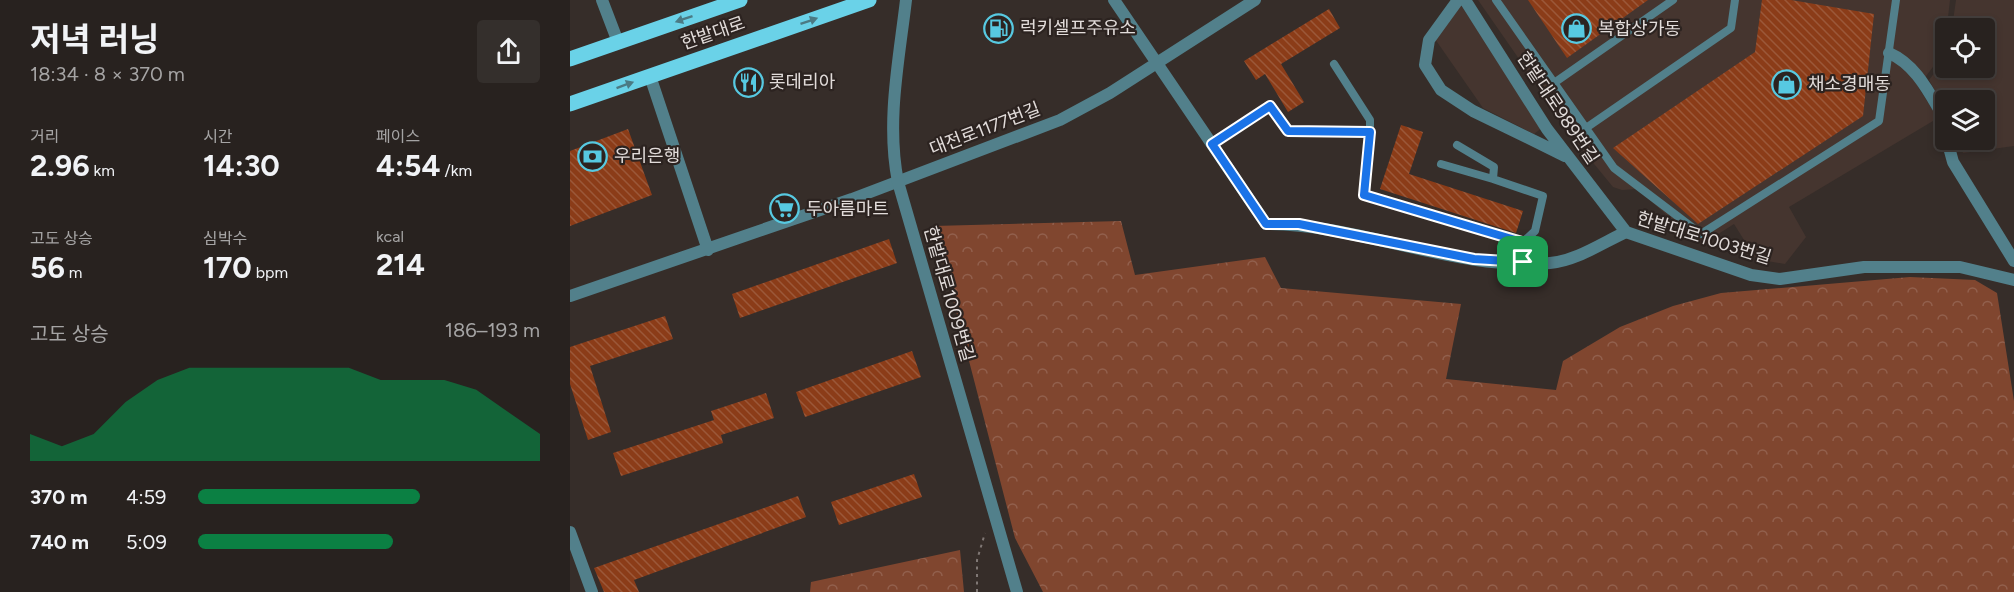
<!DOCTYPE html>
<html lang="ko">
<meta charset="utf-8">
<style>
body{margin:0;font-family:Figtree,"Noto Sans KR",sans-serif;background:#342f2c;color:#f1f3f6;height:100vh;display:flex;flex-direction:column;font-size:22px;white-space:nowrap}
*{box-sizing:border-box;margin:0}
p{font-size:20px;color:#a5a4a4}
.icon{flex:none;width:33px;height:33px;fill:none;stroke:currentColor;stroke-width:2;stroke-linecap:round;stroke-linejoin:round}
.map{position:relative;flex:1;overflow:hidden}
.sheet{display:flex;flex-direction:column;background:#28221f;width:570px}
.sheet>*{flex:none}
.controls{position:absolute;left:1365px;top:18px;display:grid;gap:12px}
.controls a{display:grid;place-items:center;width:60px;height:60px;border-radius:6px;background:#28221f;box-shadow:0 3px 9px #0003,0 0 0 2px #443f3d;font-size:30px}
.pin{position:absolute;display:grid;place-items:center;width:51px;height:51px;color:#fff;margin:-26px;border-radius:12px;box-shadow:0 3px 9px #0006}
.round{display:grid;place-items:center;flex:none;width:63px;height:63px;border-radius:6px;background:#342f2c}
.head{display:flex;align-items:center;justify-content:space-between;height:102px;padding:0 30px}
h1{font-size:33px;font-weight:700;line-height:45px}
.figures{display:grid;grid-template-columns:repeat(3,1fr);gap:9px;height:102px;padding:6px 30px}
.figures div{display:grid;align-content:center}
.figures b{font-size:30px;font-weight:700}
.figures small{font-size:16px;font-weight:400}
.figures p{font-size:16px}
.chart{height:168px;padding:12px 30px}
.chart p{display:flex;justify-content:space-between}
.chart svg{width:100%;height:108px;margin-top:6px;fill:#0b8043;opacity:.7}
ul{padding:0 30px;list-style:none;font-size:20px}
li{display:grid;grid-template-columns:96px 72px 1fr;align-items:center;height:45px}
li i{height:15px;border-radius:8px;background:#0b8043}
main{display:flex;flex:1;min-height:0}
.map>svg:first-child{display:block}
.built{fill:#45352f}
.forest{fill:url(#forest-crowns)}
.building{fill:url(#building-back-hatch)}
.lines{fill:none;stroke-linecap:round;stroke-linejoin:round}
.path{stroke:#807875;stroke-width:2;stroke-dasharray:3 4.5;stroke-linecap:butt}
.service{stroke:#52808b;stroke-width:8}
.minor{stroke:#52808b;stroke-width:12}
.tertiary{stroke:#52808b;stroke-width:12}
.primary{stroke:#6ad2e8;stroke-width:15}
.oneway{fill:#4b7a84}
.route-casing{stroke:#fff;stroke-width:12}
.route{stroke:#1a73e8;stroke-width:8}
.labels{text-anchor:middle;stroke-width:4.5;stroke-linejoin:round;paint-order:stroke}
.poi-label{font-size:18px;fill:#e2dcda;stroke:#2c2320;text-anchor:start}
.street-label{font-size:18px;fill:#e2dcda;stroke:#2c2320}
</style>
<main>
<section class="sheet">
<div class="head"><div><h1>저녁 러닝</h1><p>18:34 · 8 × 370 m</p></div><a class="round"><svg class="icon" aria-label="share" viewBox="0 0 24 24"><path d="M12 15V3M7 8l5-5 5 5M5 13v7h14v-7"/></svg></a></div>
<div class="figures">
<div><p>거리</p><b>2.96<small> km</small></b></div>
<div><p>시간</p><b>14:30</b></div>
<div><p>페이스</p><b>4:54<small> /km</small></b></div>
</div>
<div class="figures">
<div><p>고도 상승</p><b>56<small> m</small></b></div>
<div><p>심박수</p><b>170<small> bpm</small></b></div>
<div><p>kcal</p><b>214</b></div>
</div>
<div class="chart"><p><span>고도 상승</span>186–193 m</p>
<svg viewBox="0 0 160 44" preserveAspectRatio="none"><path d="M0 44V33L10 38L20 33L30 20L40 11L50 6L60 6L70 6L80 6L90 6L100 6L110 11L120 11L130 11L140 15L150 24L160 33V44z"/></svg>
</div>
<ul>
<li><b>370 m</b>4:59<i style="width:65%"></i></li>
<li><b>740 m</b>5:09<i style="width:57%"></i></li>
</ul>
</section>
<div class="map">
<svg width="1444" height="592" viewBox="0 0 1444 592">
<defs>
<pattern id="forest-crowns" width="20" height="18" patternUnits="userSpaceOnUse" patternTransform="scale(1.5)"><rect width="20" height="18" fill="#80462f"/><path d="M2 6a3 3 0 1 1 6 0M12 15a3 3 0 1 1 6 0" fill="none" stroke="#92604d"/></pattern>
<pattern id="building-back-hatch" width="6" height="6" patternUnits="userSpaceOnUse" patternTransform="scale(1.5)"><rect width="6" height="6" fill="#8b3c18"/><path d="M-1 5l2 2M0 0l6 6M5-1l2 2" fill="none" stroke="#9b5839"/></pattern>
</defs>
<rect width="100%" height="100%" fill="#362d29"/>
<!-- built -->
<path class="built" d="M908 0H1380L1374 52 1348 87 1368 118 1219 207 1236 237 1215 264 1186 259 1164 224 1131 245 1067 189 1052 190 1043 187 1011 148Z
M1386 0H1444V146L1393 153 1389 140H1414V100H1376L1375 108 1359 80 1375 59 1376 68H1414V28H1382Z
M890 4 973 127 964 134 913 108 865 39Z"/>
<!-- forest -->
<path class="forest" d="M551 221 565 275 695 257 711 288 891 304 876 379 986 390 993 361 1050 327 1103 306 1151 293 1340 277 1405 280 1427 293 1444 401V592H473L445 538 364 226Z
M390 550 394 592H240L241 582Z"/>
<!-- building -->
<path class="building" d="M958 0H1078L997 58Z
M1192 0H1221L1304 14 1293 116 1128 224 1043 148 1185 52Z
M759 9 770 28 711 64 734 102 718 112 695 74 686 80 674 61Z
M831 125 853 132 839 174 953 211 946 233 810 189Z
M58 129 82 195 0 226V151Z
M319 239 327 263 170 318 162 294Z
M95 316 103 339 20 366 41 432 18 440 0 384V347Z
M342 351 351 377 235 417 226 392Z
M196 393 204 418 151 435 153 443 51 476 43 453 144 420 141 411Z
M344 474 352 497 269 525 261 502Z
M228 496 236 517 64 580 69 592H34L24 568Z"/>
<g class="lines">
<!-- path -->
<path class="path" d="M407 592V560L415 533"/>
<!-- service -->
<path class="service" d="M926 0 1044 168 1131 234 1309 121 1326 0
M764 64 800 120V132
M984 83 1103 0
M1016 128 1161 28 1165 0
M642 143 700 106 718 131 800 132 794 195 953 242 965 231 973 196 923 179 924 167 887 145
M871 164 923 179
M953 242V262"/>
<!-- minor -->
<path class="minor" d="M32 0 48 42
M544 0 696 224C791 224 884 271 980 263 1006 261 1032 243 1056 232L1181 275 1210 279 1294 267H1390L1444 280
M888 0 859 40 855 65 871 90 903 111 995 156
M895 0 977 129 1056 232
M1319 53C1347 65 1360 95 1376 121
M80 76 138 250
M1377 140 1383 162 1444 261
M0 296 282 199 490 120 540 93 685 0
M0 532 22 592"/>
<!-- tertiary -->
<path class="tertiary" d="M336 0C329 60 316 122 328 182L447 592"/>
<!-- primary -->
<path class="primary" d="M0 59 170 0
M0 104 299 0"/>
</g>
<!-- one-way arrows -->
<defs><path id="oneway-solid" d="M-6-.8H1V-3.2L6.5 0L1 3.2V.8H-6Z" transform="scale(1.5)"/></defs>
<g class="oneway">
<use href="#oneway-solid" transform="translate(114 19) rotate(161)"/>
<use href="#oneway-solid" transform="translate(239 21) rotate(-19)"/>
<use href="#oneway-solid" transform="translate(55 85) rotate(-20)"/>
</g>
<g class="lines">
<defs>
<path id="route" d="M700 106 718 131 800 132 794 195 952 242 953 262 904 259 729 224H696L642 144Z"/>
</defs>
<!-- route casing -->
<use href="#route" class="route-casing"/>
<!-- route -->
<use href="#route" class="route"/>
</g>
<!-- icons -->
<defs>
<symbol id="fuel-ring" viewBox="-11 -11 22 22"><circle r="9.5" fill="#2c2320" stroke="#57c9e1" stroke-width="1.5"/><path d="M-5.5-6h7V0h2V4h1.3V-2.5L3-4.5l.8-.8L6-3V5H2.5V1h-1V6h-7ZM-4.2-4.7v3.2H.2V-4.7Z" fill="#57c9e1"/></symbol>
<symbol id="shop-ring" viewBox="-11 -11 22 22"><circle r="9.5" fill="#2c2320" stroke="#57c9e1" stroke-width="1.5"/><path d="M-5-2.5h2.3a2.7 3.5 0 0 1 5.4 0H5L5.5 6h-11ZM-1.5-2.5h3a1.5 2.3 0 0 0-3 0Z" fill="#57c9e1"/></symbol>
<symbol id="restaurant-ring" viewBox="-11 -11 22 22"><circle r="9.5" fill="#2c2320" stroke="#57c9e1" stroke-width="1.5"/><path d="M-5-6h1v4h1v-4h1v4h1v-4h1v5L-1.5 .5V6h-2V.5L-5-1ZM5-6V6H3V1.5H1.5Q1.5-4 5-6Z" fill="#57c9e1"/></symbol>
<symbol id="bank-ring" viewBox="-11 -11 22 22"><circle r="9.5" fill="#2c2320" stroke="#57c9e1" stroke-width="1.5"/><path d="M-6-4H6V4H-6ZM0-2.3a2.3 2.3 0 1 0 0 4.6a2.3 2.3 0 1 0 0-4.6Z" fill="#57c9e1"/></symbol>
<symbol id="supermarket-ring" viewBox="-11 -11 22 22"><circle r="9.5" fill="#2c2320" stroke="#57c9e1" stroke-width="1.5"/><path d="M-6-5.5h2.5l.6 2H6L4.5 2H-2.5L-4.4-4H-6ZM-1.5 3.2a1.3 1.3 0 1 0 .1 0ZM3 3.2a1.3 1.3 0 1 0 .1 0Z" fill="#57c9e1"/></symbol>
</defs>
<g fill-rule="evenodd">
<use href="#fuel-ring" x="412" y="12" width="33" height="33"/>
<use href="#shop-ring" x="990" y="12" width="33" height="33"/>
<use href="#restaurant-ring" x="162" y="66" width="33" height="33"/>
<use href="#shop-ring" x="1200" y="68" width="33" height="33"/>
<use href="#bank-ring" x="6" y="140" width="33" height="33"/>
<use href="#supermarket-ring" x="198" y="192" width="33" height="33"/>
</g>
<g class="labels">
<!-- poi labels -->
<g class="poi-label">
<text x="450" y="34">럭키셀프주유소</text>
<text x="1028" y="35">복합상가동</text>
<text x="199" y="88">롯데리아</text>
<text x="1238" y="90">채소경매동</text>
<text x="44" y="162">우리은행</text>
<text x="236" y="215">두아름마트</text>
</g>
<!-- street labels -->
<g class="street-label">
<text transform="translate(143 33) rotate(-19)" y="6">한밭대로</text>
<text transform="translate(988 108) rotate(56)" y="6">한밭대로989번길</text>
<text transform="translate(415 129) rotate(-21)" y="6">대전로1177번길</text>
<text transform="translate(1134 238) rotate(17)" y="6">한밭대로1003번길</text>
<text transform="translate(379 294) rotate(74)" y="6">한밭대로1009번길</text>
</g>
</g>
</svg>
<div class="controls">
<a><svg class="icon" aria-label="locate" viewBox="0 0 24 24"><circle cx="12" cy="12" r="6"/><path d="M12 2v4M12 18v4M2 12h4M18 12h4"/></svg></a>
<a><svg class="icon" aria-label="layers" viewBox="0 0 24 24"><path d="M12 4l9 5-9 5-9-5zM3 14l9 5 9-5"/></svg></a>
</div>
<div class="pin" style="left:953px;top:262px;background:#1e9e55"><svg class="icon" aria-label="arrive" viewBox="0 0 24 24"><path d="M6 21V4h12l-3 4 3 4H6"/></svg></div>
</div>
</main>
